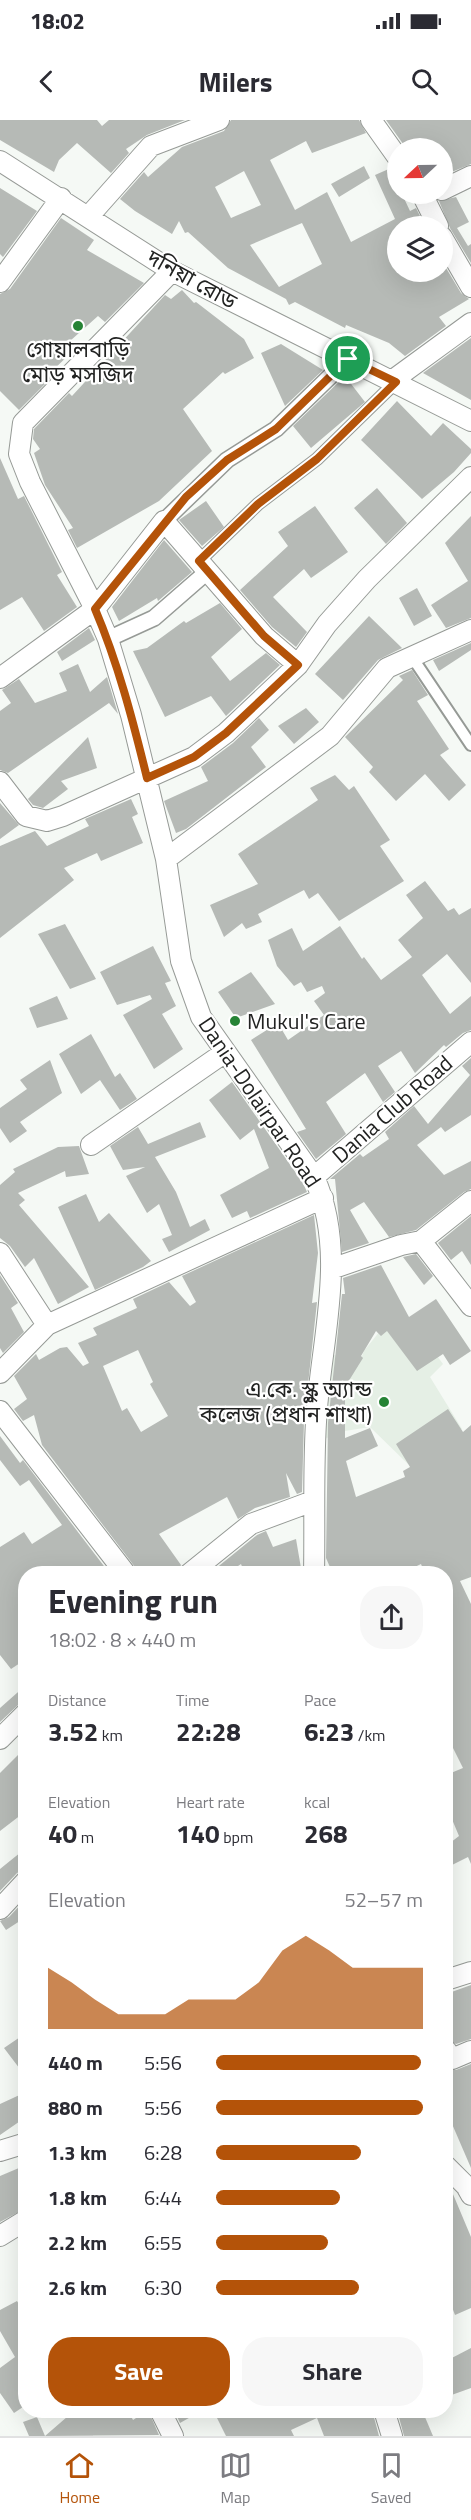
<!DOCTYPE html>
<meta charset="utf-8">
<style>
body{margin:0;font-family:"Titillium Web","Noto Sans Bengali",sans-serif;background:#f7f7f7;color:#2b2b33;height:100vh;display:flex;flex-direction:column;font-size:22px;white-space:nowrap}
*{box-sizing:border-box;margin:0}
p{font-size:20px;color:#7c7c81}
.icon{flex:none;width:33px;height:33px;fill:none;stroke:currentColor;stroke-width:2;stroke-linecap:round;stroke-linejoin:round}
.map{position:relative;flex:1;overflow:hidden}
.sheet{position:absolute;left:18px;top:1446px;width:435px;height:852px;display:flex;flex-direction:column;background:#fff;border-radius:24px;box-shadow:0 6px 24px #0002}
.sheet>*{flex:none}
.needle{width:39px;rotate:248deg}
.tools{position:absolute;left:387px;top:18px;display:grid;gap:12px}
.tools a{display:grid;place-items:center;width:66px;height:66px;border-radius:50%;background:#fff;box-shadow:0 6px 24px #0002;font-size:30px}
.pin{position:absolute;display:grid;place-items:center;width:51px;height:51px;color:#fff;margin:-26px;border:3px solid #fff;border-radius:50%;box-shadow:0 2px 6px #0007}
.round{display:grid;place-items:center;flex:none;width:63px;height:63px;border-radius:24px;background:#f7f7f7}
.headline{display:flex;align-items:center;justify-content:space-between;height:102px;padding:0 30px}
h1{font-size:33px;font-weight:700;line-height:45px}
.figures{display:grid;grid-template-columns:repeat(3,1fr);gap:9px;height:102px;padding:6px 30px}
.figures div{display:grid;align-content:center}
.figures b{font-size:26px;font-weight:700}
.figures small{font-size:16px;font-weight:400}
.figures p{font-size:16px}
.chart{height:168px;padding:12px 30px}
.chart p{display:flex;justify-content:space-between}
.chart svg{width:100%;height:108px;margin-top:6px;fill:#b45309;opacity:.7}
.action{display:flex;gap:12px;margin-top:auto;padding:12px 30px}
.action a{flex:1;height:69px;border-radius:24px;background:#b45309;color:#fff;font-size:24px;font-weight:700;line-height:69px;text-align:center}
.action a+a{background:#f7f7f7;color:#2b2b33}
ul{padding:0 30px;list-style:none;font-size:20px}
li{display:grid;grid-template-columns:96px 72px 1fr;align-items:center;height:45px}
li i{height:15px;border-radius:8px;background:#b45309}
.status{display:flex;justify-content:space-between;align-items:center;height:42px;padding:0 30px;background:#fff;direction:ltr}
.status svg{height:16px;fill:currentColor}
header{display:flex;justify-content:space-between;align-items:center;height:78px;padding:0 30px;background:#fff;font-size:27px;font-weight:700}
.dock{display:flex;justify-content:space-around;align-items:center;height:84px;border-top:2px solid #e1e1e2;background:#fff;font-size:16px;color:#7c7c81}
.dock a{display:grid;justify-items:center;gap:3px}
.dock .on{color:#b45309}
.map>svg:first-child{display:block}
.built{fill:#e5efe5}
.building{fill:#b6bab6;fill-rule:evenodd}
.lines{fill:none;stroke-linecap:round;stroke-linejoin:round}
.service-casing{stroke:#969a96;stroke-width:14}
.pedestrian-casing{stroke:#969a96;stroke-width:18}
.minor-casing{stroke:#969a96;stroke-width:22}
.service{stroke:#fff;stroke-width:10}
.pedestrian{stroke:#fff;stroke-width:15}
.minor{stroke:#fff;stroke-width:20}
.route-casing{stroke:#fff;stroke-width:12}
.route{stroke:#b45309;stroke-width:8}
.poi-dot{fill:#268335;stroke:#fff;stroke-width:2}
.labels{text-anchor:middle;stroke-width:4.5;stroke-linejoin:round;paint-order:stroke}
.street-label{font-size:22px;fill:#222322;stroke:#fff}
.poi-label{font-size:22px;fill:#222322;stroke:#fff}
</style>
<div class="status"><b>18:02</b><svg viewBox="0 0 49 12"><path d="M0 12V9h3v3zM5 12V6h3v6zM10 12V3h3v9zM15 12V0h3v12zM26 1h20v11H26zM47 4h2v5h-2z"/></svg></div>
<header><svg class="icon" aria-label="back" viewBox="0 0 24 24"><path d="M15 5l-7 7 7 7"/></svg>Milers<svg class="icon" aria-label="search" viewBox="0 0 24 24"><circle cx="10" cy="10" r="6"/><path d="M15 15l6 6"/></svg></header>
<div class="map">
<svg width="471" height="2316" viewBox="0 0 471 2316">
<rect width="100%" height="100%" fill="#f5f9f5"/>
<!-- built -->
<path class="built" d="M403 1190 443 1244 430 1257 462 1309 408 1344 370 1307 345 1311 322 1320 326 1231 358 1246 364 1231 384 1206Z"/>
<!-- building -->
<path class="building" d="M0 0H97L102 6 109 0H185L147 15 126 29 129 33 111 53 77 23 59 40 54 52 0 20Z
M231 0H359L366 13 312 33 306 21 270 40 295 90 327 72 351 122 395 99 375 55 391 48 398 63V74H402L410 91 416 88 425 106H398V152H420L425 161 446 148 461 173 469 179 439 197 446 206 405 236 389 223 346 205 345 208 295 182 289 185 286 179 228 148 188 112 185 113 179 101 172 114 135 91 120 79 144 52 148 57 182 27 224 11ZM244 51 261 85 231 98 215 67ZM302 103 322 144 279 167 250 125Z
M386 0H471V44L442 56V28H406Z
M364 46 370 58 339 77 331 64Z
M0 68 37 91 3 137 0 134Z
M456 77 469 102 457 108 468 126 471 124V143L450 108 439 81Z
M61 98 94 120 87 130 144 163 105 202 98 196 70 221 76 228 50 253 53 256 19 290 0 271V174L10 169Z
M182 170 194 183 196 182 244 219 254 238 225 254 223 252 183 289 212 331 159 381 77 428 68 410 73 408 45 365 34 333 40 329 33 319 34 309 69 273 72 276 165 175 171 179Z
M471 218V280L423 253Z
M281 224 323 250 285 286 261 233Z
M345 256 365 282 311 328 293 306Z
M397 281 431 316 443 303 471 329V333L454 352 422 379 361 320Z
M0 338 18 379 24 376 62 452 57 455 77 487 44 511 22 477 0 490Z
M377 368 407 403 386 424 354 388Z
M206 381 224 407 202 426 179 400Z
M315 386 348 432 311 458 304 449 273 477 307 512 296 527 272 507 240 470 288 426 278 412Z
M471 396V498L446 508 431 485 468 461 445 423Z
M164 420 192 452 158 481 157 478 119 501 112 487Z
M417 468 432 496 414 506 399 478Z
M220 483 242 509 211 537 230 561 266 533 280 545 226 596 211 576 165 597 133 531 147 528 184 501 186 503Z
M369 496 402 528 378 540 343 580 315 554Z
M89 508 95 520 62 541 57 532Z
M471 523V530L439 551 433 540Z
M78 544 90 572 107 557 118 594 109 583 8 653 0 650V591L11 583 2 570 19 559 35 583 67 571 59 553Z
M412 550 428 575 417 581 449 629 440 635 466 665 449 681 425 654 396 681 369 652 373 647 345 617 403 560 399 556Z
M306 588 319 602 294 624 278 606Z
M259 598 269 610 251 627 266 647 186 709 176 713 164 681 208 661 201 647 233 623Z
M88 617 97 648 61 661 68 669 43 688 33 685 28 679Z
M335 655 349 670 354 666 390 720 380 726 404 761 339 801 318 773 309 779 304 770 258 794 262 802 246 809 242 803 224 817 210 785 258 764 238 734 318 680 310 668Z
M131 679 138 694 132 697 143 723 101 741 97 733 64 748 74 760 0 818V726L35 711 47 726 89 706 85 699Z
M0 683 19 705 0 719Z
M425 761 448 791 454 788 459 795 471 788V863L447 834 422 855 450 894 471 876V910L463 913 446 927 444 925 415 953 401 931 378 946 395 972 383 982 365 953 326 982 346 1014 316 1039 297 1012 306 1009 251 920 278 903 288 920 324 895 314 881 325 873 322 866 307 872 301 862 294 866 277 846 268 820 292 808 303 831 340 806 362 839 364 837 381 860 412 837 398 820 423 798 406 775Z
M65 804 96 859 70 869 38 814Z
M153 826 171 861 165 863 176 886 162 894 183 929 154 949 123 895 152 879 150 875 117 885 100 852Z
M251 852 275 884 236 898 218 872Z
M57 876 68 899 37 908 29 888Z
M91 914 115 957 120 953 137 979 120 990 100 960 81 974 59 934Z
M471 938V995L445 1012 441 1007 417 1025 444 1055 471 1041V1069L464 1072 416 1110 389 1117 364 1082 350 1090 369 1123 342 1132 335 1059H330L360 1034 363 1037 389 1019 385 1012 414 986 428 1004 470 955 462 946Z
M50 940 62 973 20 1002 27 1011 10 1023 0 1008V988L27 969 20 960Z
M232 962 303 1063 307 1072 250 1098 247 1091 232 1098 220 1075 269 1048 254 1009 240 1020 209 980Z
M200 1002 206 1017 155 1037 176 1072 190 1107 205 1099 210 1110 169 1132 162 1119 172 1115 159 1084 147 1093 126 1056 145 1047 123 1050 110 1026 138 1007 148 1024Z
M79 1026 89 1054 66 1057 65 1051 18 1073 25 1080 19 1085 89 1167 58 1184 34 1138 25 1147 10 1126 0 1118V1065L15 1052 13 1049 58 1027Z
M86 1074 99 1102 109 1093 151 1141 143 1147 95 1170 58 1087Z
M314 1095 318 1133 312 1183 317 1182 304 1301 302 1372 297 1374 286 1353 290 1377 255 1388 238 1399 227 1377 159 1414 181 1445 177 1454H138L135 1447 42 1325 34 1295 23 1301 14 1289 27 1279 14 1256 36 1234 39 1240 60 1228 67 1227 83 1246 89 1243 78 1223 97 1215 93 1208 137 1188 133 1179 169 1162 190 1186 196 1182 182 1156ZM138 1230 153 1262 150 1264 168 1296 141 1312 127 1288 122 1291 103 1246Z
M471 1096V1145L462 1131 451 1140 438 1123Z
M416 1134 433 1156 424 1165 403 1137Z
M381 1145 409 1197 436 1179 471 1231 450 1245 443 1234 417 1251 387 1211 381 1216 376 1211 361 1236 363 1238 345 1267V1318L370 1308 378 1326 346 1341 356 1377 405 1357 403 1351 410 1347 396 1324 448 1289 463 1312 471 1305V1457L460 1461 471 1484V1744L468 1737 446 1748V1726L459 1716 446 1685V1655L463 1648 451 1624 446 1626V1454H425L421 1444 400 1454H333L326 1438 328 1303 342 1174H345L343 1158Z
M0 1155 18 1183 11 1188 24 1212 3 1233 0 1228Z
M0 1316 20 1343 23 1340 110 1454H26V1539L11 1549 0 1535V1427L24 1412 32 1424 62 1405 29 1360 20 1366 0 1340Z
M266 1411 273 1427 296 1419 302 1454H245L241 1444 226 1454H209L257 1415Z
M26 1565V1581L18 1585 0 1602V1588Z
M26 1627V1691L0 1711V1653Z
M26 1728V1749L17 1753 0 1771V1749Z
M25 1780 26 1797 6 1810 0 1801 9 1797Z
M471 1865V1919L456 1924 446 1918V1874Z
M26 1913V1957L4 1928Z
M471 1944V2048L446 1990V1949L456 1950Z
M26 1972V1997L0 2015V1984Z
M26 2045V2088L0 2102V2056Z
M446 2062 450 2067 471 2117V2188L455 2195 446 2171Z
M17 2181 26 2195V2285L14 2293 0 2273V2248L15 2237 0 2211V2190Z
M471 2228V2268L446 2277V2241Z
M75 2290H128L133 2300 148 2290 159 2315 29 2316 23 2302 37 2297 45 2316Z
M174 2290H203L180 2303Z
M213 2290H248L252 2297 264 2290H372L379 2316H324L317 2298 291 2310 294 2316H226Z
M397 2290H422L433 2316H404Z"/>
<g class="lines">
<defs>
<path id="service" d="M199 441 258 384 317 339 396 262
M412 537 471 625"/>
<path id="pedestrian" d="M164 401 227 340 276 309 348 239
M108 519 154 498 208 451"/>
<path id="minor" d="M371 0 398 38
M0 41 172 151 471 301
M442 70 471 56
M422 74 438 106
M88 97 151 26 219 0
M442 117 471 167
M172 151 23 303 19 334 30 362 95 489 108 519 131 595 166 739 181 841 201 897 314 1057C349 1134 320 1222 316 1302 313 1353 315 1403 314 1454
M0 162 61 78
M393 260 471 203
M0 558 95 489 164 401 264 516 298 545
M0 662 26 696 47 701 63 696 194 637 226 613 298 545 327 504 367 459 471 357
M166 739 330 616 387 548 471 510
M91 1025 224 933
M314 1057 471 922
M421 1121 471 1186
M0 1133 47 1205
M331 1149 401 1125 421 1121 471 1081
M0 1253 47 1205 323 1078
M0 1291 126 1454
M189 1454 251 1404 313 1381
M0 1619 26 1593
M0 1789 26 1761
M446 1860 471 1852
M446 1930 452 1939 471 1931
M0 2031 26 2023
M446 2046 466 2066 471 2075
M0 2116 26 2100
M160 2290 173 2316
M384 2290 392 2316"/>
</defs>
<!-- service casing -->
<use href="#service" class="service-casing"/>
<!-- pedestrian casing -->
<use href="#pedestrian" class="pedestrian-casing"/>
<!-- minor casing -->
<use href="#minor" class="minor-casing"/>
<!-- service -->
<use href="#service" class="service"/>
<!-- pedestrian -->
<use href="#pedestrian" class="pedestrian"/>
<!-- minor -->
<use href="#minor" class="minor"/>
</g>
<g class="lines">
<defs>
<path id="route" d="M348 239 396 262 317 339 258 384 199 441 264 516 298 545 226 613 194 637 147 658C133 601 118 543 95 489L186 377 227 340 276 309Z"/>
</defs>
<!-- route casing -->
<use href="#route" class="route-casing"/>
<!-- route -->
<use href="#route" class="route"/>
</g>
<!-- markers -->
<g class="poi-dot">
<circle cx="78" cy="206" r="6"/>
<circle cx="235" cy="901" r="6"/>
<circle cx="384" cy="1282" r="6"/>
</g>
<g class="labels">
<!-- street labels -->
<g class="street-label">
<text transform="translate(192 159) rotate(29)" y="8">দনিয়া রোড</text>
<text transform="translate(260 982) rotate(56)" y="8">Dania-Dolairpar Road</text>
<text transform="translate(392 989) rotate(-41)" y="8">Dania Club Road</text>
</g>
<!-- poi labels -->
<g class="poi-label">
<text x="78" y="237">গোয়ালবাড়ি<tspan x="78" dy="25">মোড় মসজিদ</tspan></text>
<text x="247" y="909" text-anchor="start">Mukul's Care</text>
<text x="372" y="1277" text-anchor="end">এ.কে. স্কুল অ্যান্ড<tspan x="372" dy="25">কলেজ (প্রধান শাখা)</tspan></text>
</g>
</g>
</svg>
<div class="tools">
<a><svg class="needle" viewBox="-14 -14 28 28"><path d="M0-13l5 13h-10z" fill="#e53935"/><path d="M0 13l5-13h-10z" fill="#7c7c81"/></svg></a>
<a><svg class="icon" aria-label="layers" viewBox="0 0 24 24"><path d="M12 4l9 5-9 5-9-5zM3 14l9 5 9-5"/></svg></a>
</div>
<div class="pin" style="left:348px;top:239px;background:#1e9e55"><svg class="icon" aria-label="arrive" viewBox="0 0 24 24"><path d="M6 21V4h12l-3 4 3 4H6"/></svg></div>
<section class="sheet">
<div class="headline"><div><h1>Evening run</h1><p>18:02 · 8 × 440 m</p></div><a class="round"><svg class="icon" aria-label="share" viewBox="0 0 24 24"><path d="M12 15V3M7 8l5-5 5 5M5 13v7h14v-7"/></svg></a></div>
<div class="figures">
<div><p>Distance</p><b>3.52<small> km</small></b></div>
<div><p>Time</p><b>22:28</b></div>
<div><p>Pace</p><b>6:23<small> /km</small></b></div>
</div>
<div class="figures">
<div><p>Elevation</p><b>40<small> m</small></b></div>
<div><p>Heart rate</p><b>140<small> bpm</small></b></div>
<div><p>kcal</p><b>268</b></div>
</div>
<div class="chart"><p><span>Elevation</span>52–57 m</p>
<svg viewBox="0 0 160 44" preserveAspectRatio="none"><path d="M0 44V19L10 25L20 32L30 38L40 38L50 38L60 32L70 32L80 32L90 25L100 12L110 6L120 12L130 19L140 19L150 19L160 19V44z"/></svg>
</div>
<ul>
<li><b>440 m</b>5:56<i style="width:99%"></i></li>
<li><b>880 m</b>5:56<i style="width:100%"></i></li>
<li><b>1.3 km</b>6:28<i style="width:70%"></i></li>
<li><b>1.8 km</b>6:44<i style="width:60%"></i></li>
<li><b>2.2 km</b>6:55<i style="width:54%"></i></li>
<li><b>2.6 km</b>6:30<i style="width:69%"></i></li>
</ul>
<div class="action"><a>Save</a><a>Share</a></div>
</section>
</div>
<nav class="dock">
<a class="on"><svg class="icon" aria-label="home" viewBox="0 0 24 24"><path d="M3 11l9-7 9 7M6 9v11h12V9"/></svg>Home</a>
<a><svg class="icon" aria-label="map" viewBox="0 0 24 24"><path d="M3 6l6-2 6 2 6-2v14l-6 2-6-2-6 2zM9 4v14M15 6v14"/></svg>Map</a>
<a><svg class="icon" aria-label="saved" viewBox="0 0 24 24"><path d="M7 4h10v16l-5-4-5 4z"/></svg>Saved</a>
</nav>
